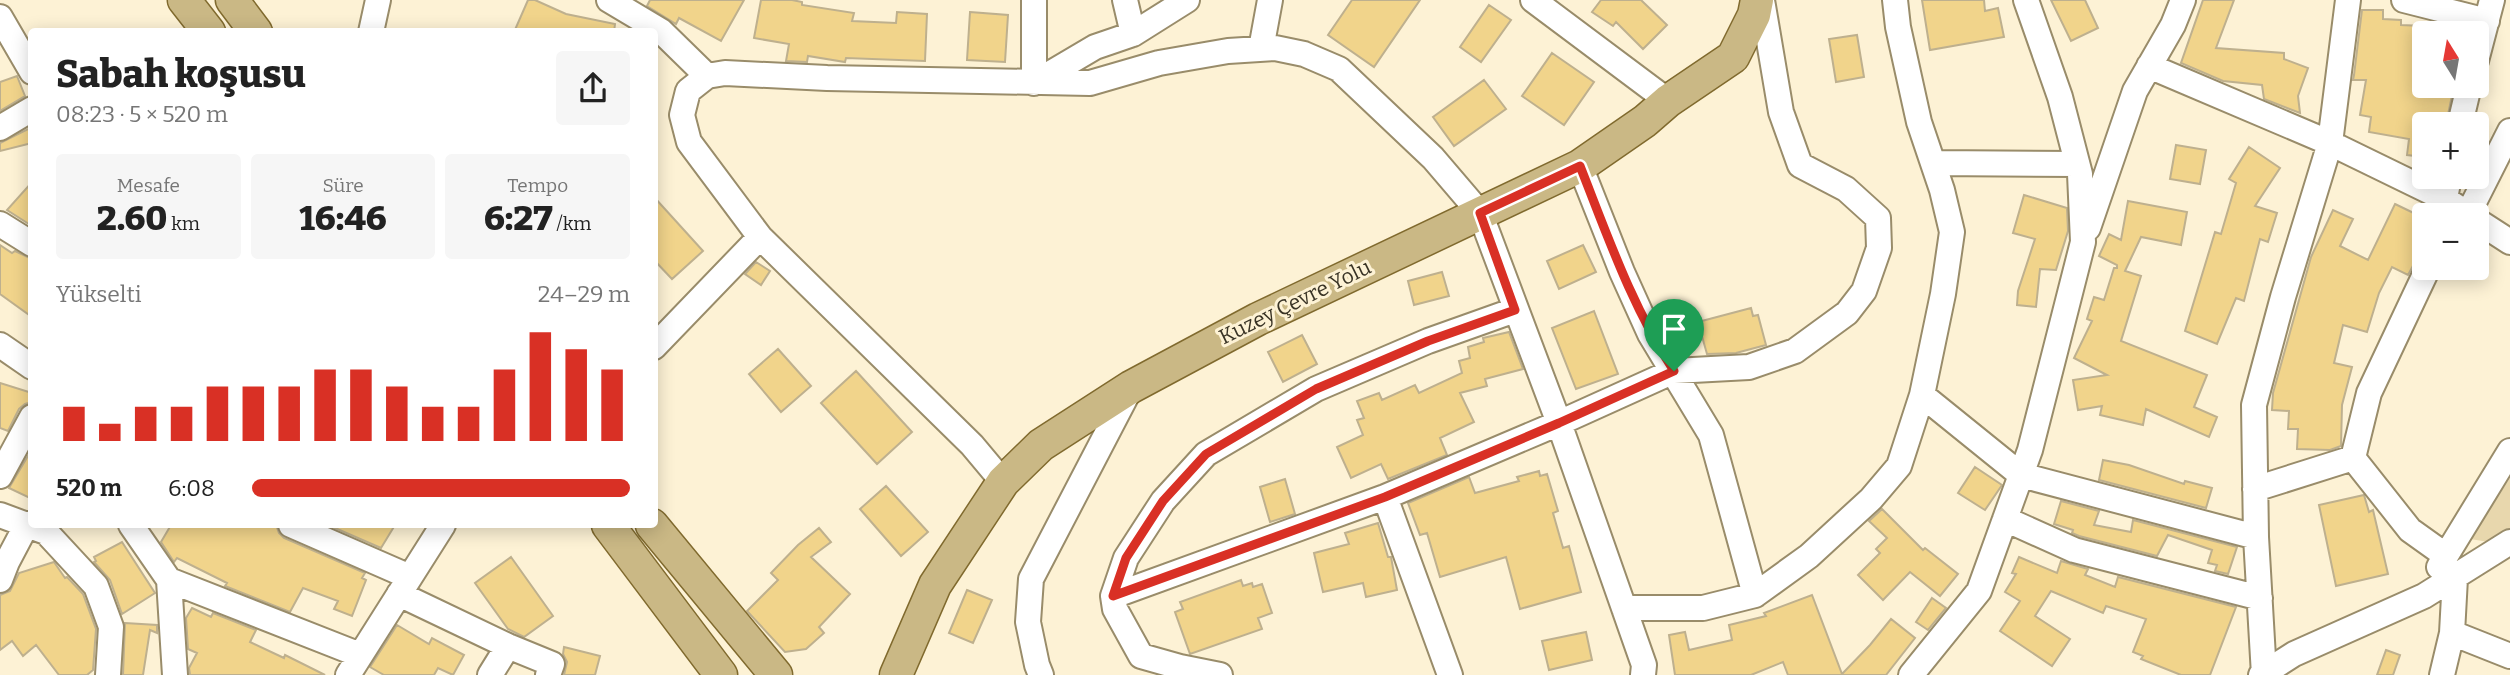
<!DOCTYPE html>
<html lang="tr">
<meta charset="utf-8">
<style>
body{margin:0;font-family:Bitter,serif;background:#f6f6f6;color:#222;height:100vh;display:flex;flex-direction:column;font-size:26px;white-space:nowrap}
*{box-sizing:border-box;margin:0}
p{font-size:23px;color:#767676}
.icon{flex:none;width:38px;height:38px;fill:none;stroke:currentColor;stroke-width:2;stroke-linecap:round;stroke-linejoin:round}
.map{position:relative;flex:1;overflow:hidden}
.drawer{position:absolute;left:28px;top:28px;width:630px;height:500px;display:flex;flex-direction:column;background:#fff;border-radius:7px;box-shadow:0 4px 18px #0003}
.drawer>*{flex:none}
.needle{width:46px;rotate:349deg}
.fabs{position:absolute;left:2412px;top:21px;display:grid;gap:14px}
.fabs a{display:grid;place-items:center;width:77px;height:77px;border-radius:7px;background:#fff;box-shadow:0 4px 18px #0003;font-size:35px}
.pin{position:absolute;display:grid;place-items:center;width:60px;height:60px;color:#fff;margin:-72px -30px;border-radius:50% 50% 50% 0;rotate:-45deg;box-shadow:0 0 7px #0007}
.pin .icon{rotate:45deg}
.round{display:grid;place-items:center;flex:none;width:74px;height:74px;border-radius:7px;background:#f6f6f6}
.overview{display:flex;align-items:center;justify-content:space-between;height:119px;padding:0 28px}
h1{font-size:38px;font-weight:800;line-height:52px}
.metrics{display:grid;grid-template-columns:repeat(3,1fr);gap:10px;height:119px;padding:7px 28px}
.metrics div{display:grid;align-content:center;border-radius:7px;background:#f6f6f6;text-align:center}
.metrics b{font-size:35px;font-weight:800}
.metrics small{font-size:19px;font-weight:400}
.metrics p{font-size:19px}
.chart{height:196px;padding:14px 28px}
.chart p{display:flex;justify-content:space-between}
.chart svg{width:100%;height:126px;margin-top:7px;stroke:#d93025;stroke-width:6}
ul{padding:0 28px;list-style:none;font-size:23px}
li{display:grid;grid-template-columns:112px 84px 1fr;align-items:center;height:52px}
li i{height:18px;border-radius:9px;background:#d93025}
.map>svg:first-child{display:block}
.green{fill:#e8d7ad}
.building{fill:#f1d48b;stroke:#beb08e;stroke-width:2}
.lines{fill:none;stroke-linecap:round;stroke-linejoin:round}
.minor-casing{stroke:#998c6a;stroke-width:28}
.major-casing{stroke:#806a2e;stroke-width:35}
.minor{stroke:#fff;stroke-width:24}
.major{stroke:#cab885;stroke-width:32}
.route-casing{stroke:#fff;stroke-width:14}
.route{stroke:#d93025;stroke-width:9}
.labels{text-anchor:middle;stroke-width:6;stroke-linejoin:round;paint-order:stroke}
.street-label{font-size:21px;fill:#393325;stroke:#fdf2d5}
</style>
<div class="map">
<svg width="2510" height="675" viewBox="0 0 2510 675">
<rect width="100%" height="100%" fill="#fdf2d5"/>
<!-- green -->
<path class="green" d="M2510 478V528L2489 542 2470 539Z"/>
<!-- building -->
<path class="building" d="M528 0H535L566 14 615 24 614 32H514Z
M650 0H744L721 41 679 18 676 24 647 6Z
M761 0H792L802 2V5L854 13 852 21 896 23 897 12 927 14 925 61 846 58 845 62 808 56 807 62 786 61 789 44 754 38Z
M1352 0H1420L1374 67 1328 35Z
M1601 0H1641L1667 25 1643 49 1616 22 1613 26 1592 12Z
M1922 0H1984L1985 11 1998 8 2004 37 1930 50Z
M2051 0H2085L2098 28 2071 41Z
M2203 0H2234L2216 48 2284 53V59L2308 68 2298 96 2300 113 2264 99 2262 85 2223 81 2181 63Z
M1489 5 1511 20 1481 62 1460 47Z
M2362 10H2383V19L2401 20V25L2424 26V86H2454L2446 124H2424V157L2407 155 2409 139 2369 132 2371 117 2360 115 2366 80H2353L2354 75Z
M970 12 1008 15 1005 62 967 60Z
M1857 35 1864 77 1836 82 1829 39Z
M1552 53 1594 82 1564 125 1522 96Z
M17 76 25 96 0 111V82Z
M1484 80 1506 109 1454 146 1433 117Z
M32 127V143L0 151V143Z
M2176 145 2206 150 2200 184 2170 179Z
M2249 147 2280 168 2255 206 2277 213 2268 242 2260 239 2244 301 2236 298 2217 344 2185 331 2215 232 2221 234 2236 183 2229 179Z
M32 182V226L7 210Z
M2024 195 2067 208 2068 231 2056 270 2040 269 2036 307 2017 305 2018 291 2035 239 2013 233Z
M654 197 703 251 672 279 654 260Z
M2128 201 2187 212 2181 245 2141 237 2125 271 2141 276 2121 341 2207 375 2194 407 2217 417 2209 437 2146 409 2143 425 2100 415 2102 406 2078 410 2073 380 2107 375 2074 358 2092 321 2087 319 2094 297 2104 300 2114 268H2117V265L2099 256 2109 234 2121 240Z
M2395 204 2424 218V251L2415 262 2408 275 2392 267 2379 293 2367 332 2343 325 2334 363 2352 367 2342 405 2341 446 2330 450 2297 449 2298 429H2288L2289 411 2272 410 2273 393 2311 257 2333 210 2353 219 2340 246 2368 260Z
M0 245 12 253 15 251 32 259V317L0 294Z
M1583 245 1596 272 1559 289 1547 261Z
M756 262 770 271 761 285 745 274Z
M1442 272 1449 296 1414 305 1408 281Z
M1751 308 1753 316 1758 315 1766 345 1736 353 1707 354 1698 322Z
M1594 311 1618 374 1576 389 1552 328Z
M1509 332 1523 369 1485 379 1487 386 1460 393 1474 422 1440 438 1447 455 1388 479 1381 464 1351 478 1337 447 1363 435 1357 420 1364 418 1357 401 1379 393 1382 400 1415 385 1419 393 1462 373 1459 361 1470 358 1468 347 1484 342 1483 338Z
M1302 335 1317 364 1283 382 1268 352Z
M778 349 811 386 781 412 749 374Z
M856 371 912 432 877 464 821 403Z
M0 383 32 393V402L25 404 19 409 8 431 0 428Z
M32 449V499L9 488Z
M2103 460 2129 465 2184 484 2185 481 2212 488 2206 508 2099 480Z
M1975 467 2002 485 1985 510 1958 493Z
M1539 471 1540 476 1547 474 1558 511 1553 513 1563 548 1569 546 1581 592 1520 609 1506 557 1440 577 1427 533 1420 535 1408 503 1469 477 1475 493 1519 481 1517 477Z
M1285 479 1295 514 1270 522 1260 487Z
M886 486 928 532 901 556 860 509Z
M2364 495 2369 512 2373 510 2388 574 2336 586 2319 505Z
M2061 501 2099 511 2094 525 2131 532 2133 520 2237 547 2228 574 2215 571 2217 565 2208 563 2212 550 2168 535 2157 556 2079 536 2072 533 2073 530 2054 524Z
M1882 509 1923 550 1925 548 1958 574 1940 596 1910 572 1883 600 1858 575 1880 553 1876 549 1887 538 1869 521Z
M1378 523 1388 557H1391L1397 590 1366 597 1363 583 1323 592 1314 553 1349 544 1345 533Z
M171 525H276L279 533 284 538 365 573 362 578 366 580 352 616 334 609 338 601 303 588 290 612 225 586 227 583 177 558 174 562 161 542Z
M328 525H395L381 548Z
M819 528 831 542 811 557 850 594 819 627 824 633 806 649 785 652 747 611 778 580 771 573 798 545Z
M122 542 155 593 122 614 110 580 94 562 96 561 94 557Z
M511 557 553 616 524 637 508 629 475 583Z
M2019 557 2057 573 2061 561 2088 569 2085 575 2115 587 2118 577 2236 607 2210 675H2181L2141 659 2143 656 2133 652 2146 619 2106 606 2103 613 2051 591 2035 616 2070 639 2052 666 2000 631 2020 601 2005 592 2016 574 2012 573Z
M54 562 65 578 67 577 83 594 96 629 93 670 87 675H59L36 645 23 656 12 641 0 650V595L10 591 19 573Z
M1241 580 1243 586 1252 583 1253 587 1262 584 1272 613 1258 618 1262 629 1190 654 1175 612 1183 609 1180 602Z
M967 590 992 600 973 643 949 633Z
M1812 595 1842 674 1870 645 1891 619 1915 638 1886 675H1788L1783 662 1751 675H1675L1669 635 1685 632 1689 650 1732 640 1729 625 1766 616 1764 613Z
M1932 598 1946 608 1928 630 1916 622Z
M192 608 211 617 213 613 256 630 250 642 284 658 285 655 325 675H190L189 668 197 653 188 649 186 618Z
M125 623 157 625V633L150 630 143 675H123Z
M397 625 429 644 432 638 464 655 453 675 438 668 434 675H384L370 667Z
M1586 632 1592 660 1549 670 1542 641Z
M564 647 600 656 595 675H564L567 662 563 654Z
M2386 650 2400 655 2393 675H2377Z"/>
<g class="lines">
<defs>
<path id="minor" d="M609 0 661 31 707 76
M1034 0V83L1095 47 1133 34 1187 0
M1125 0 1133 34
M1533 0 1668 101
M2404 0 2487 21
M0 17 32 72
M371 32 378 0
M1261 49 1270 0
M2476 61 2492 0
M2149 66 2330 143 2445 199 2469 215
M2460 124 2469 86
M0 128 32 109
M1933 163 2077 164
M1580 166 1622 272 1650 334 1711 435 1755 595
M2468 214 2510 131
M2442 215 2449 177
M2476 220 2510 242
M0 224 32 244
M2088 228 2135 91 2173 25 2183 0
M2428 268 2369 393 2353 458 2410 530 2445 555
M0 345 32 367
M654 347 760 237
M1922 395 2021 475 2256 537
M0 476 32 417
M1003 482 972 445 760 237 689 142 682 115 688 91 707 76 725 73 827 78 1090 83 1159 63 1228 51 1275 48 1304 54 1339 69 1433 158 1480 213 1559 423 1644 665 1643 675
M2255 489 2353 458
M1385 497 1450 675
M0 515 46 532 96 586 111 627 108 675
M2005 519 2074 550 2260 598
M131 525 169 580 175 675
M291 525 410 577
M2439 567 2510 451
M0 580 7 562 27 524
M169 580 360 655
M399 594 508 646 552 664 548 675
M1113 596 1385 497 1559 423 1674 371 1749 367 1795 351 1847 313 1864 291 1879 248 1878 218 1846 189 1800 165 1781 112 1762 0
M1624 608H1703L1755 595 1809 556 1871 499 1899 466 1922 395 1943 294 1952 232 1942 190 1919 122 1898 27 1895 0
M2452 633 2510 656
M348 675 443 525
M490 675 508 646
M1041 675 1037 665 1028 622 1031 579 1131 387
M1220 675 1180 667 1141 656 1115 609 1113 596 1126 558 1163 501 1206 454 1316 389 1428 341 1515 310
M1911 675 1979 591 2030 450 2083 242 2080 174 2060 97 2026 0
M2261 675 2294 654 2424 596 2510 542
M2264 675 2256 537 2254 405 2283 297 2330 143 2348 0
M2442 675 2452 633 2455 578"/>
<path id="major" d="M184 0 209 32
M232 0 256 32
M608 525 721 675
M652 525 776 675
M896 675 935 585 1003 482 1041 445 1131 387 1258 319 1580 166 1645 121 1668 101 1733 57 1754 15 1757 0"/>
</defs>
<!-- minor casing -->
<use href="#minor" class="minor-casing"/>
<!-- major casing -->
<use href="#major" class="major-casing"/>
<!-- minor -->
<use href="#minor" class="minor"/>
<!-- major -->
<use href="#major" class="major"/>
</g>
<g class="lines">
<defs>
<path id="route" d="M1580 166C1608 237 1632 307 1674 371L1559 423 1385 497 1113 596 1126 558 1163 501 1206 454 1316 389 1428 341 1515 310 1480 213Z"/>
</defs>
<!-- route casing -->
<use href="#route" class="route-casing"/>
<!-- route -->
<use href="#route" class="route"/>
</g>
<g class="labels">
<!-- street labels -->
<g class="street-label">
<text transform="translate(1295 302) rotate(-26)" y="7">Kuzey Çevre Yolu</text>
</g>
</g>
</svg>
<div class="fabs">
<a><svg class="needle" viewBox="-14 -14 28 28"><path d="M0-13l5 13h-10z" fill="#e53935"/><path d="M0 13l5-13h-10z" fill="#767676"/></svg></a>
<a>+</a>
<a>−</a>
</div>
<div class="pin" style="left:1674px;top:371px;background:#1e9e55"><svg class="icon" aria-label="arrive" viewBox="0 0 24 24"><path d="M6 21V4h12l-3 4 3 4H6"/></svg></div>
<section class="drawer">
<div class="overview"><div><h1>Sabah koşusu</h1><p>08:23 · 5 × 520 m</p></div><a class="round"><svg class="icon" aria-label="share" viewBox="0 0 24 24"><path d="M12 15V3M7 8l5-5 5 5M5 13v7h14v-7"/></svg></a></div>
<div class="metrics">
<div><p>Mesafe</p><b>2.60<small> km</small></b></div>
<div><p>Süre</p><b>16:46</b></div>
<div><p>Tempo</p><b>6:27<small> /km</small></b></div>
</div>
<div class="chart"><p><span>Yükselti</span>24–29 m</p>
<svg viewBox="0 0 160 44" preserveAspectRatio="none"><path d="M5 44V32M15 44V38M25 44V32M35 44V32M45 44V25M55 44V25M65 44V25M75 44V19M85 44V19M95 44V25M105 44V32M115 44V32M125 44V19M135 44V6M145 44V12M155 44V19"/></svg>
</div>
<ul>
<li><b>520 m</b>6:08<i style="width:100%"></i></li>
</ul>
</section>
</div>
